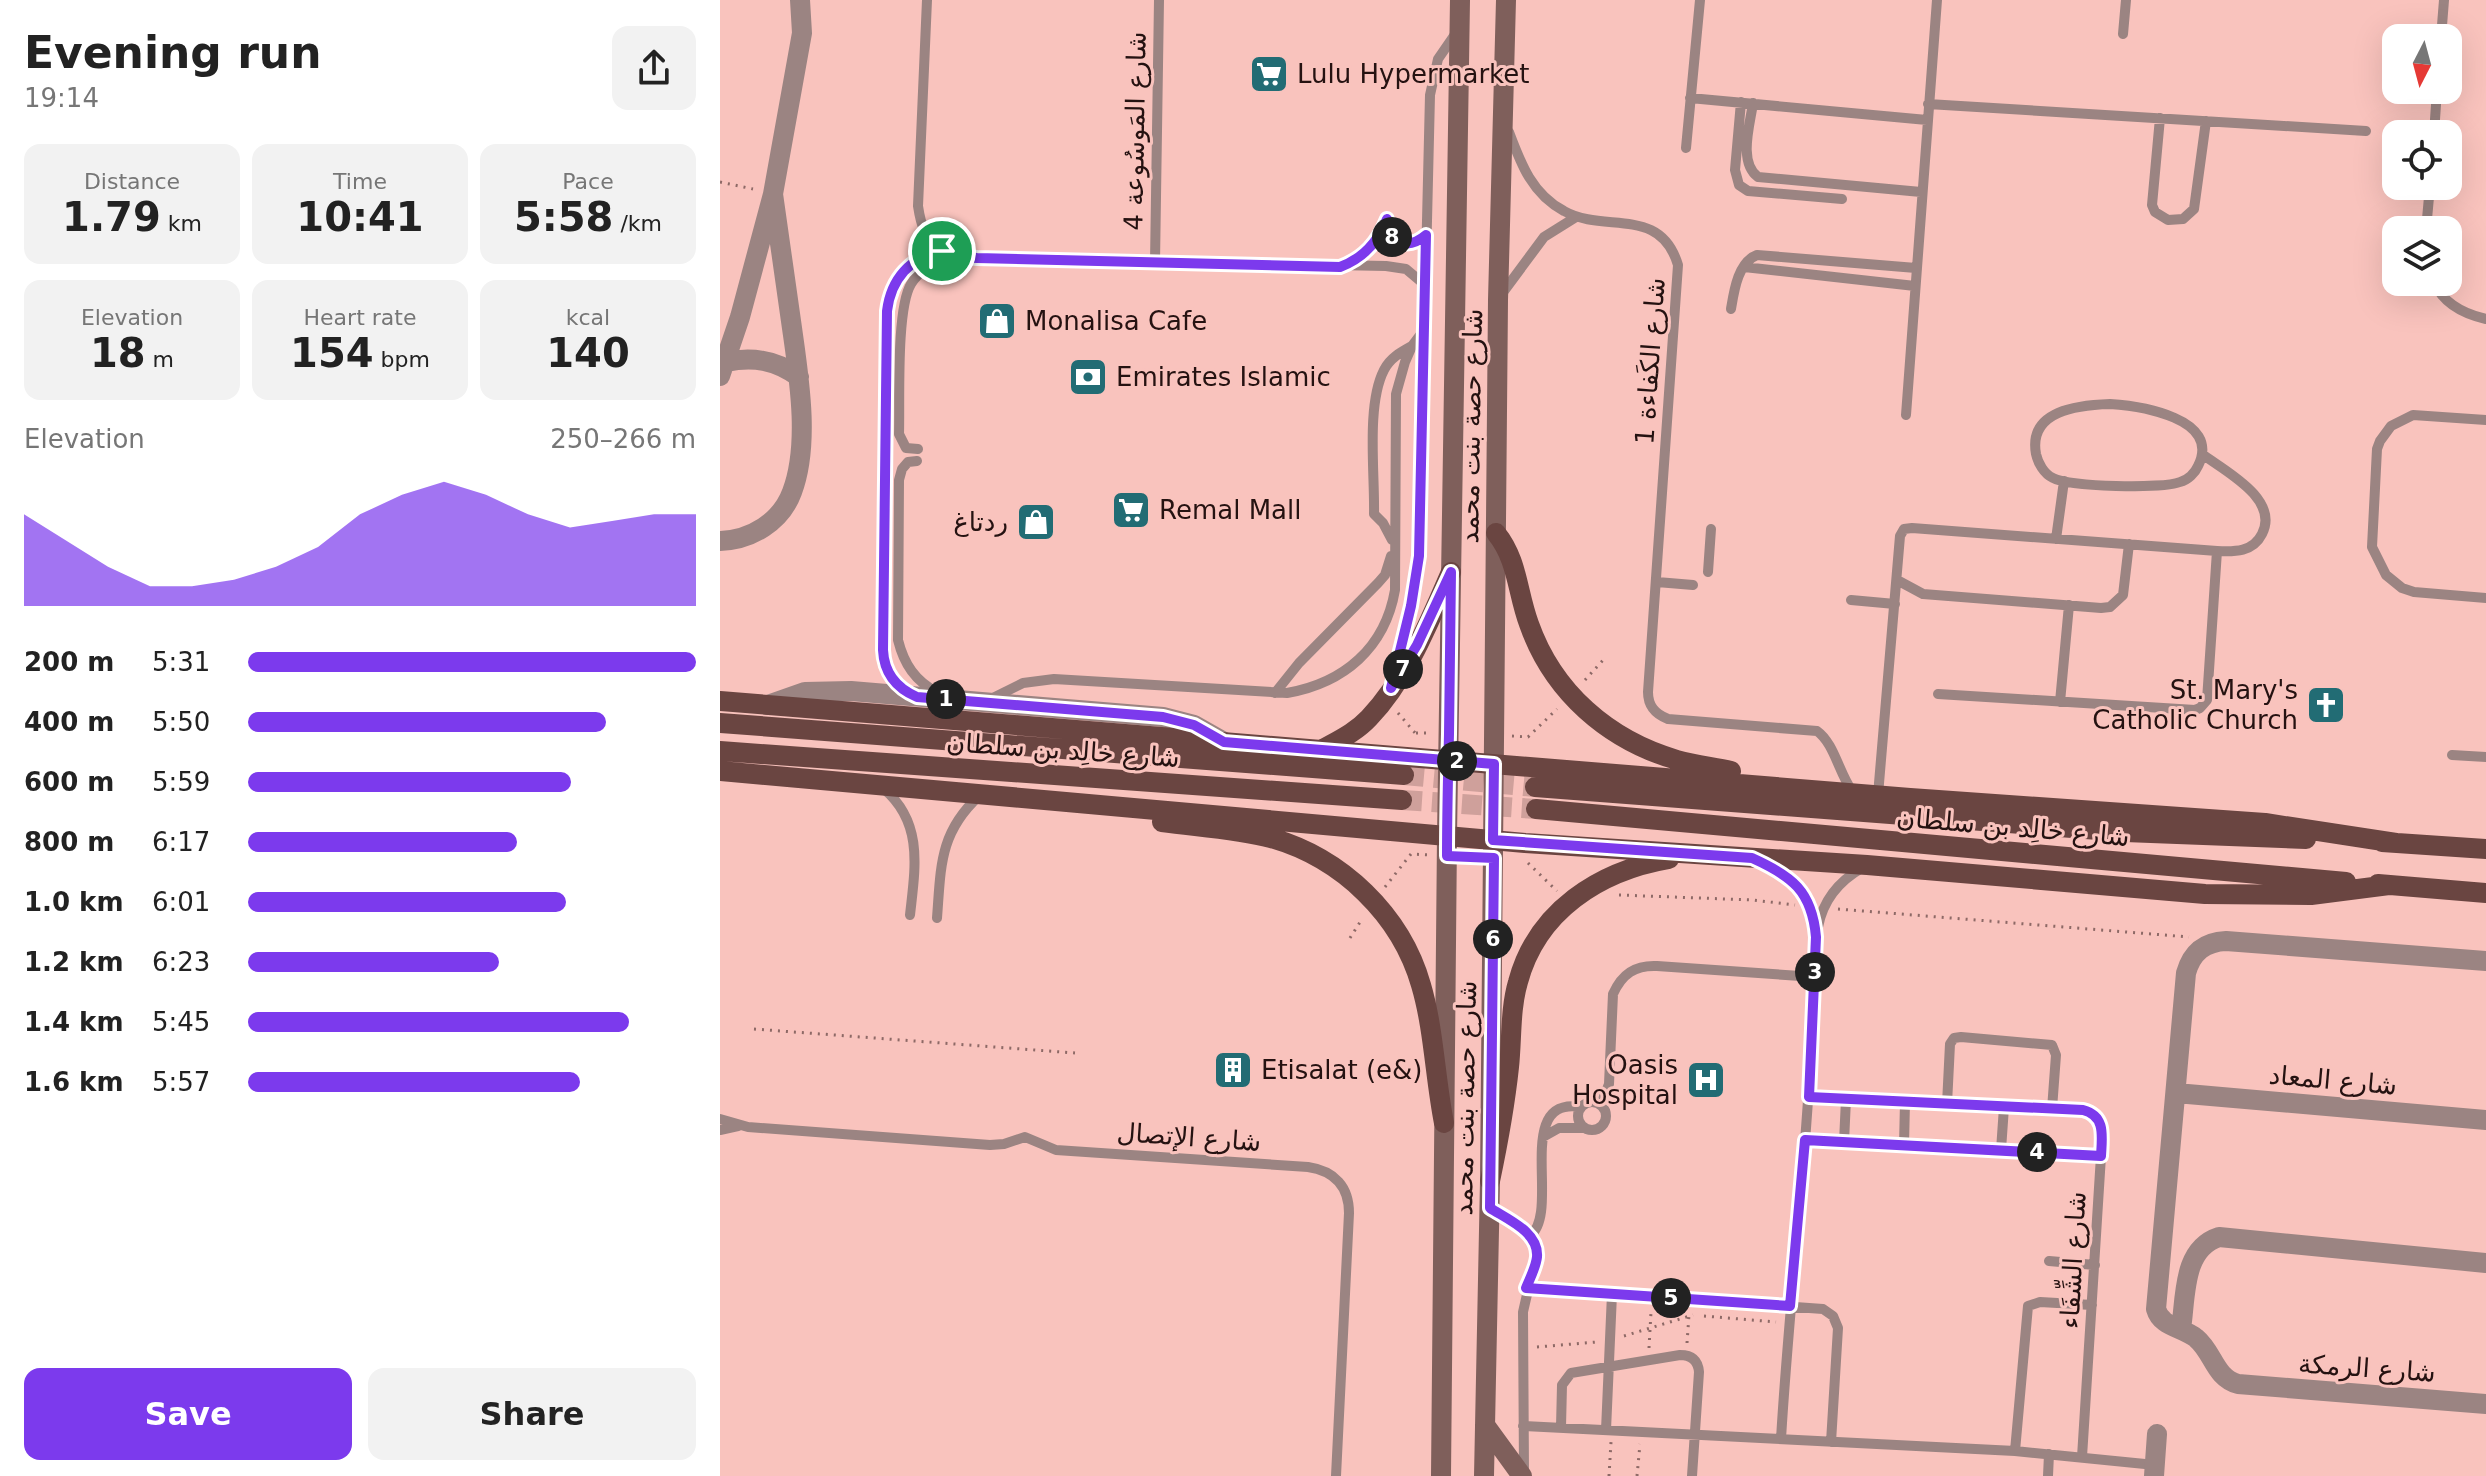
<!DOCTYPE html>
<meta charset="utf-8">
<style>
body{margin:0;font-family:"DejaVu Sans",Cairo,sans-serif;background:#f2f2f2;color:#222;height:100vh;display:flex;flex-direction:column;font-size:30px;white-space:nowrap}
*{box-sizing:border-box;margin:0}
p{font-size:26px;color:#767676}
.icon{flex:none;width:44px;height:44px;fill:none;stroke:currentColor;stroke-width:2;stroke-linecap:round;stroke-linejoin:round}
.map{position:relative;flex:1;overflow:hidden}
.drawer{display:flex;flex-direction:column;background:#fff;width:720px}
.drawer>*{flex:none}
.needle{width:52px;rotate:186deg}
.controls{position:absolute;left:1662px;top:24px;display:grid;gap:16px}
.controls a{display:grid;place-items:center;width:80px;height:80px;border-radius:16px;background:#fff;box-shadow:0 8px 32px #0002;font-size:40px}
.pin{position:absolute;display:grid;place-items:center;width:68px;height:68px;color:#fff;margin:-34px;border:4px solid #fff;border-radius:50%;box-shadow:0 2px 8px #0007}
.km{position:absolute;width:40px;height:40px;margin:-20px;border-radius:50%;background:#222;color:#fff;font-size:22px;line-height:40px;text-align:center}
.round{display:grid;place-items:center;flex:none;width:84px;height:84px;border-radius:16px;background:#f2f2f2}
.summary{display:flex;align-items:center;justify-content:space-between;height:136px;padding:0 24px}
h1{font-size:44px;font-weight:700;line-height:60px}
.stats{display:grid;grid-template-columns:repeat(3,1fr);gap:12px;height:136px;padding:8px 24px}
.stats div{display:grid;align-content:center;border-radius:16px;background:#f2f2f2;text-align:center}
.stats b{font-size:40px;font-weight:700}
.stats small{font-size:22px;font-weight:400}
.stats p{font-size:22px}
.chart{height:224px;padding:16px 24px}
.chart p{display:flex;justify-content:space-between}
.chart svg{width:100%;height:144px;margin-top:8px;fill:#7c3aed;opacity:.7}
.cta{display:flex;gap:16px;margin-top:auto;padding:16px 24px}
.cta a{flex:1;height:92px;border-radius:16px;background:#7c3aed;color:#fff;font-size:32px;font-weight:700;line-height:92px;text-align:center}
.cta a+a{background:#f2f2f2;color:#222}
ul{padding:0 24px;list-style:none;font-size:26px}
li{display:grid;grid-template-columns:128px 96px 1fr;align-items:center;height:60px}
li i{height:20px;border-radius:10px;background:#7c3aed}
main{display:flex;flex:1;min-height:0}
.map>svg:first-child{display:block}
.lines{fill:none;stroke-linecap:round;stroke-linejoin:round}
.primary-tunnel{stroke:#cfa09b;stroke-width:20;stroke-dasharray:20 10;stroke-linecap:butt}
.path{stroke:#8d6966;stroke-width:3;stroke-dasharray:2 6;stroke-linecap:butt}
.service{stroke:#9b8482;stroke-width:10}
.minor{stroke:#9b8482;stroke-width:20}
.secondary{stroke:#7f5f5b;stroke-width:20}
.primary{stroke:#6a4541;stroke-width:20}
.route-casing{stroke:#fff;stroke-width:16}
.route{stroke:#7c3aed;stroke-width:10}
.labels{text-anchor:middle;stroke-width:6;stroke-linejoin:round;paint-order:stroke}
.poi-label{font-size:26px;fill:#251211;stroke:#f9c3bd;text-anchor:start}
.street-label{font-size:26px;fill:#251211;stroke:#f9c3bd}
</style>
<main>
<section class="drawer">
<div class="summary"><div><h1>Evening run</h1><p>19:14</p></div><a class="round"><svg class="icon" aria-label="share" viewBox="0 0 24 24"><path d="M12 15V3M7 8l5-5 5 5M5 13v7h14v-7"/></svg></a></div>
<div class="stats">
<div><p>Distance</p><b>1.79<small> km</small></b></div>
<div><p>Time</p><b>10:41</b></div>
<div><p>Pace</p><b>5:58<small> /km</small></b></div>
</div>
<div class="stats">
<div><p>Elevation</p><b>18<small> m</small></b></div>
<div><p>Heart rate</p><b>154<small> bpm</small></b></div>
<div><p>kcal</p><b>140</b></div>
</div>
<div class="chart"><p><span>Elevation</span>250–266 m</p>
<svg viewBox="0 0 160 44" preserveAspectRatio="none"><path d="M0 44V16L10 24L20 32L30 38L40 38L50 36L60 32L70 26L80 16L90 10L100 6L110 10L120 16L130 20L140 18L150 16L160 16V44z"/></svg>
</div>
<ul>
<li><b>200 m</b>5:31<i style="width:100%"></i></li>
<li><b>400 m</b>5:50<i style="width:80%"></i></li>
<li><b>600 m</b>5:59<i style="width:72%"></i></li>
<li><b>800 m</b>6:17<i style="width:60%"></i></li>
<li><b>1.0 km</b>6:01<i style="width:71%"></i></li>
<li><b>1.2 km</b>6:23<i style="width:56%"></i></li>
<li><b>1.4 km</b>5:45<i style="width:85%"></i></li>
<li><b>1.6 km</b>5:57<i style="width:74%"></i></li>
</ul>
<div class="cta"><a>Save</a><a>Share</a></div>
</section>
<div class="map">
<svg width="1766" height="1476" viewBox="0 0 1766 1476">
<rect width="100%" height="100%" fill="#f9c3bd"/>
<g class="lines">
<!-- primary-tunnel -->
<path class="primary-tunnel" d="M684 775 815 787
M682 800 816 809"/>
<!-- path -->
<path class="path" d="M0 182 33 189
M865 680 884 659
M678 713 696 734
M696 733H708
M792 736 808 737 837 709
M808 863 837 891
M665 887 691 854 710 855
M899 895 1033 900 1075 905
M1118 909 1469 937
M630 938 642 919
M34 1029 355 1053
M984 1316 1056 1322
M904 1336 973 1315
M967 1343 969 1315
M817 1347 877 1342
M929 1348 931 1312
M889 1476 891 1442
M917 1476 920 1444"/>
<!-- service -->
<path class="service" d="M207 0 198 206C201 226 205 239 222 251
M1403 34 1406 0
M1721 38 1724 0
M970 98 1207 120
M1021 102 1015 170 1019 185 1028 191 1122 199
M1033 103C1030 125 1018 162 1038 177L1201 192
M1208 104 1646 131
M1440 118 1432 205 1435 212 1448 220 1463 219 1474 209 1486 121
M789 132C801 164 812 194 844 211 885 234 940 205 958 265L928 692C928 706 935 714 948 719L1097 731C1114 743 1119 773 1132 791
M1714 134 1717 90
M966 148 980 0
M667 221C670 245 689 250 706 235
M1706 230 1710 186
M435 262 439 0
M626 265 649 249 667 219
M1024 267 1195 286
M1714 282C1723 303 1744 314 1766 319
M781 295 824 237 856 217
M1011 309C1014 291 1018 262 1037 255L1196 268
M1390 404C1420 406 1502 418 1478 466 1475 473 1468 480 1460 482 1443 489 1349 487 1333 478 1324 474 1318 463 1316 454 1308 410 1359 405 1390 404Z
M1186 415 1217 0
M1766 420 1693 415 1671 426 1660 441 1657 449 1652 547 1666 575 1682 588 1694 592 1766 598
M198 449 186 448 179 434C180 401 176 309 191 284 200 269 217 261 232 256
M197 461 188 462 182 469 179 480 178 640C184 664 195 681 218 693
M1336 539 1344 481
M672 540 663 523 654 514C655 474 646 405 664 370 670 358 681 352 692 346
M988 572 991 529
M1177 580 1203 594 1381 608 1390 607 1403 595 1409 544
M937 582 973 585
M1131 600 1175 604
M673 676 691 606 699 556 710 95 718 59 738 30
M188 693 169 675 163 650 167 311C170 284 189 252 219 252 229 252 245 257 257 258L666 266 686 269 705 285
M555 693 579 663 658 583 665 575 671 556
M1218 694 1475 710 1480 708 1487 700 1497 551
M273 698 303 683 334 679 567 693C624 683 665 648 675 590L676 394 685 362 692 346 704 330
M1340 702 1349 605
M1732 755 1766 757
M164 789C204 823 195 869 190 915
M1158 795 1180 536 1184 529 1192 528 1497 551C1515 552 1533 552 1542 534 1560 499 1505 471 1482 454
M1046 864C1069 876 1087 891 1094 916 1102 946 1094 1000 1092 1032 1086 1168 1069 1303 1061 1439
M217 918C221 867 219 833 259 796
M1098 927C1103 901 1119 881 1142 868
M1089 1097 1363 1110C1386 1116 1382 1136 1381 1156L1362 1457
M858 1116a14 14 0 1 1 28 0a14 14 0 1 1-28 0Z
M881 1104 889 1084 893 994C902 974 915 965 937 966L1095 977
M1227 1104 1230 1044 1234 1038 1241 1037 1332 1045 1336 1055 1332 1109
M0 1119 28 1127 270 1145 284 1144 305 1137 336 1150 588 1167C615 1171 629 1187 629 1213L616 1476
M0 1130 18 1126
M823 1137 839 1128H865
M1085 1140 1381 1156
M1124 1142 1126 1099
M1184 1145 1185 1102
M1281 1150 1284 1107
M770 1208C787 1219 811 1229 817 1251L803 1312 804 1474
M810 1236C842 1212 792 1096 861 1107
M1329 1261 1375 1265
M806 1288 1103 1309 1113 1316 1118 1328 1111 1442
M803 1426 1295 1451 1435 1465
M841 1427 842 1385 851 1373 960 1355C971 1355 978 1360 979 1372L972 1476
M886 1430 892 1294
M1295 1451 1308 1306 1320 1302 1372 1305
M1328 1476 1329 1454"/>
<!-- minor -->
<path class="minor" d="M6 362C33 356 56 360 79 377
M0 376 20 317 53 194 82 33 80 0
M0 541C31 540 61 522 72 492 90 444 79 378 72 328 66 283 59 239 53 194
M48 705 85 692 131 691 443 717 474 725 504 742
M1766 961 1506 941C1485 942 1472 952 1466 973L1436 1309C1441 1327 1462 1327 1476 1338 1494 1353 1494 1377 1518 1384L1766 1404
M1456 1093 1766 1120
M1461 1329C1466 1297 1462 1249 1499 1237L1766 1263
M1434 1476 1437 1434"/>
<!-- secondary -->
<path class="secondary" d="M765 1425 802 1476
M721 1476 727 836 740 0
M764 1476 770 1181 778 300 786 0"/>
<!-- primary -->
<path class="primary" d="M776 533C798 560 797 592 809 624 833 692 888 740 957 760 975 765 993 767 1011 771
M0 701 1190 798 1545 823 1676 843
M0 723 684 775
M603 749C619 740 636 732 649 718 687 678 709 622 731 572
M0 751 682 800
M0 771 805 843 1147 865 1485 894 1591 895 1669 885
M815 787 1405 832 1586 839
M816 809 1626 882
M442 822C478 827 516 829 551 838 622 858 681 915 701 985 714 1029 715 1078 724 1123
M1662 842 1766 849
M1658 884 1766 893
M770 1181C778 1143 785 1105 789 1067 792 1039 790 1009 798 982 817 911 879 871 949 859"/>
</g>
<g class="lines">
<defs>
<path id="route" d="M222 251C190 257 171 279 167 311L163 650C164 672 176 688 197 697L443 717 474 725 504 742 774 764 773 840 1032 858C1072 876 1092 891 1096 937L1089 1097 1363 1110C1386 1116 1382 1136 1381 1156L1085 1140 1070 1306 806 1288C810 1278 816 1267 817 1257 819 1232 787 1219 770 1208L774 858 727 856C727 815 728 774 729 734L731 572 697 645 671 688 691 606 699 556 706 235C687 251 669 243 667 219 658 242 644 258 620 267L257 258 232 256 222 251"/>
</defs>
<!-- route casing -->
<use href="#route" class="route-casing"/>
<!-- route -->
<use href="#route" class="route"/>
</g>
<!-- icons -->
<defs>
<symbol id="supermarket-square" viewBox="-11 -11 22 22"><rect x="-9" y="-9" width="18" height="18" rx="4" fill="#226c74" stroke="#f9c3bd"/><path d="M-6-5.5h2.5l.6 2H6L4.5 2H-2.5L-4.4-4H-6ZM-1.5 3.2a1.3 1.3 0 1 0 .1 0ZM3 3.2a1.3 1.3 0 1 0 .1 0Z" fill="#fff"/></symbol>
<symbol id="shop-square" viewBox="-11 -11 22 22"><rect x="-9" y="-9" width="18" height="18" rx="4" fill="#226c74" stroke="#f9c3bd"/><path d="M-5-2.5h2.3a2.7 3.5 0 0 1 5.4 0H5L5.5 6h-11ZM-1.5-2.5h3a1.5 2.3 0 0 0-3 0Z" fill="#fff"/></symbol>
<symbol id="bank-square" viewBox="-11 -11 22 22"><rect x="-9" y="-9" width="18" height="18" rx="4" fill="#226c74" stroke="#f9c3bd"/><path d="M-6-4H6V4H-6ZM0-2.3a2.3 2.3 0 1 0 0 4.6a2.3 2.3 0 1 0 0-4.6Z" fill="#fff"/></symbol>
<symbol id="church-square" viewBox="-11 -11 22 22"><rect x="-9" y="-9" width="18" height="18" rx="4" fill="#226c74" stroke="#f9c3bd"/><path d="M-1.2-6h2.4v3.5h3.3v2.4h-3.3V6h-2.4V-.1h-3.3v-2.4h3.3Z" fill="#fff"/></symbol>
<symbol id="building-square" viewBox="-11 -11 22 22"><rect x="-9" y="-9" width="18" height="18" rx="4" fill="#226c74" stroke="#f9c3bd"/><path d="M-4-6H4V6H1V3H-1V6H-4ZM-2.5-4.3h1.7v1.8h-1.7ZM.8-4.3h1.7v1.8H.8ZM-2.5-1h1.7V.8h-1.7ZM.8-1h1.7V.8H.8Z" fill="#fff"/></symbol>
<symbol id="hospital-square" viewBox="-11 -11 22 22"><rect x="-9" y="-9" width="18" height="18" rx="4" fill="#226c74" stroke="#f9c3bd"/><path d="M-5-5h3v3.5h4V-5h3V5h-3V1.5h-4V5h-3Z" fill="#fff"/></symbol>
</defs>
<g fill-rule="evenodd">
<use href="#supermarket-square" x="527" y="52" width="44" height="44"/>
<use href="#shop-square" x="255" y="299" width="44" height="44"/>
<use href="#bank-square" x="346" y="355" width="44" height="44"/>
<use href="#supermarket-square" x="389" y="488" width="44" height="44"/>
<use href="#shop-square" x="294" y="500" width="44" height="44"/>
<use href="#church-square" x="1584" y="683" width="44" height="44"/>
<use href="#building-square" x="491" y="1048" width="44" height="44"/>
<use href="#hospital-square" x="964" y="1058" width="44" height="44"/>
</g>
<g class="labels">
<!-- poi labels -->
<g class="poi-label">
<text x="577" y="83">Lulu Hypermarket</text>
<text x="305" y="330">Monalisa Cafe</text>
<text x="396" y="386">Emirates Islamic</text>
<text x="439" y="519">Remal Mall</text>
<text x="288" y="531" text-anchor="end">ردتاغ</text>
<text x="1578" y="699" text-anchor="end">St. Mary's<tspan x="1578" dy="30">Catholic Church</tspan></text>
<text x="958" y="1074" text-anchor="end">Oasis<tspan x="958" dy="30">Hospital</tspan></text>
<text x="541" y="1079">Etisalat (e&amp;)</text>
</g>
<!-- street labels -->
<g class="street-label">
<text transform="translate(415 131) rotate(-89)" y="9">شارع المَوسُوعة 4</text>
<text transform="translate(930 361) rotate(-86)" y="9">شارع الكَفاءة 1</text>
<text transform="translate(751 426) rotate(-89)" y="9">شارع حصة بنت محمد</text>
<text transform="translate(343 750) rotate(4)" y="9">شارع خالِد بن سلطان</text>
<text transform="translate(1293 827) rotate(5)" y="9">شارع خالِد بن سلطان</text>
<text transform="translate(1613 1080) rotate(5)" y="9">شارع المعاد</text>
<text transform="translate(745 1098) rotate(-89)" y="9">شارع حصة بنت محمد</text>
<text transform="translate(469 1137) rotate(4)" y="9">شارع الإتصال</text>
<text transform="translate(1353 1260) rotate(-87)" y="9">شارع الشِّفَاء</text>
<text transform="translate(1647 1368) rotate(4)" y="9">شارع الرمكة</text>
</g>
</g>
</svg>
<div class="controls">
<a><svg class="needle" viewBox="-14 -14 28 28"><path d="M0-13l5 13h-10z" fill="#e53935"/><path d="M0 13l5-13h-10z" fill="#767676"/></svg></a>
<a><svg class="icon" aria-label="locate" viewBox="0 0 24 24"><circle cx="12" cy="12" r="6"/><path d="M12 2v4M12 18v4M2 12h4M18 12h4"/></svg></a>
<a><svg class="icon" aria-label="layers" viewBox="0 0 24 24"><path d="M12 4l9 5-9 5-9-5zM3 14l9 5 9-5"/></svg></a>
</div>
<div class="pin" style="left:222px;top:251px;background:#1e9e55"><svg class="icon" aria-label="arrive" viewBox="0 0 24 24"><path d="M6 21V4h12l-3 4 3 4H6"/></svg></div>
<b class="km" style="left:226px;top:699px">1</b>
<b class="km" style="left:737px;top:761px">2</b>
<b class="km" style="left:1095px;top:972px">3</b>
<b class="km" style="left:1317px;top:1152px">4</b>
<b class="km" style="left:951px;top:1298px">5</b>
<b class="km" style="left:773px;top:939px">6</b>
<b class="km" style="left:683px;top:669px">7</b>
<b class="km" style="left:672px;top:237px">8</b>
</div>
</main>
